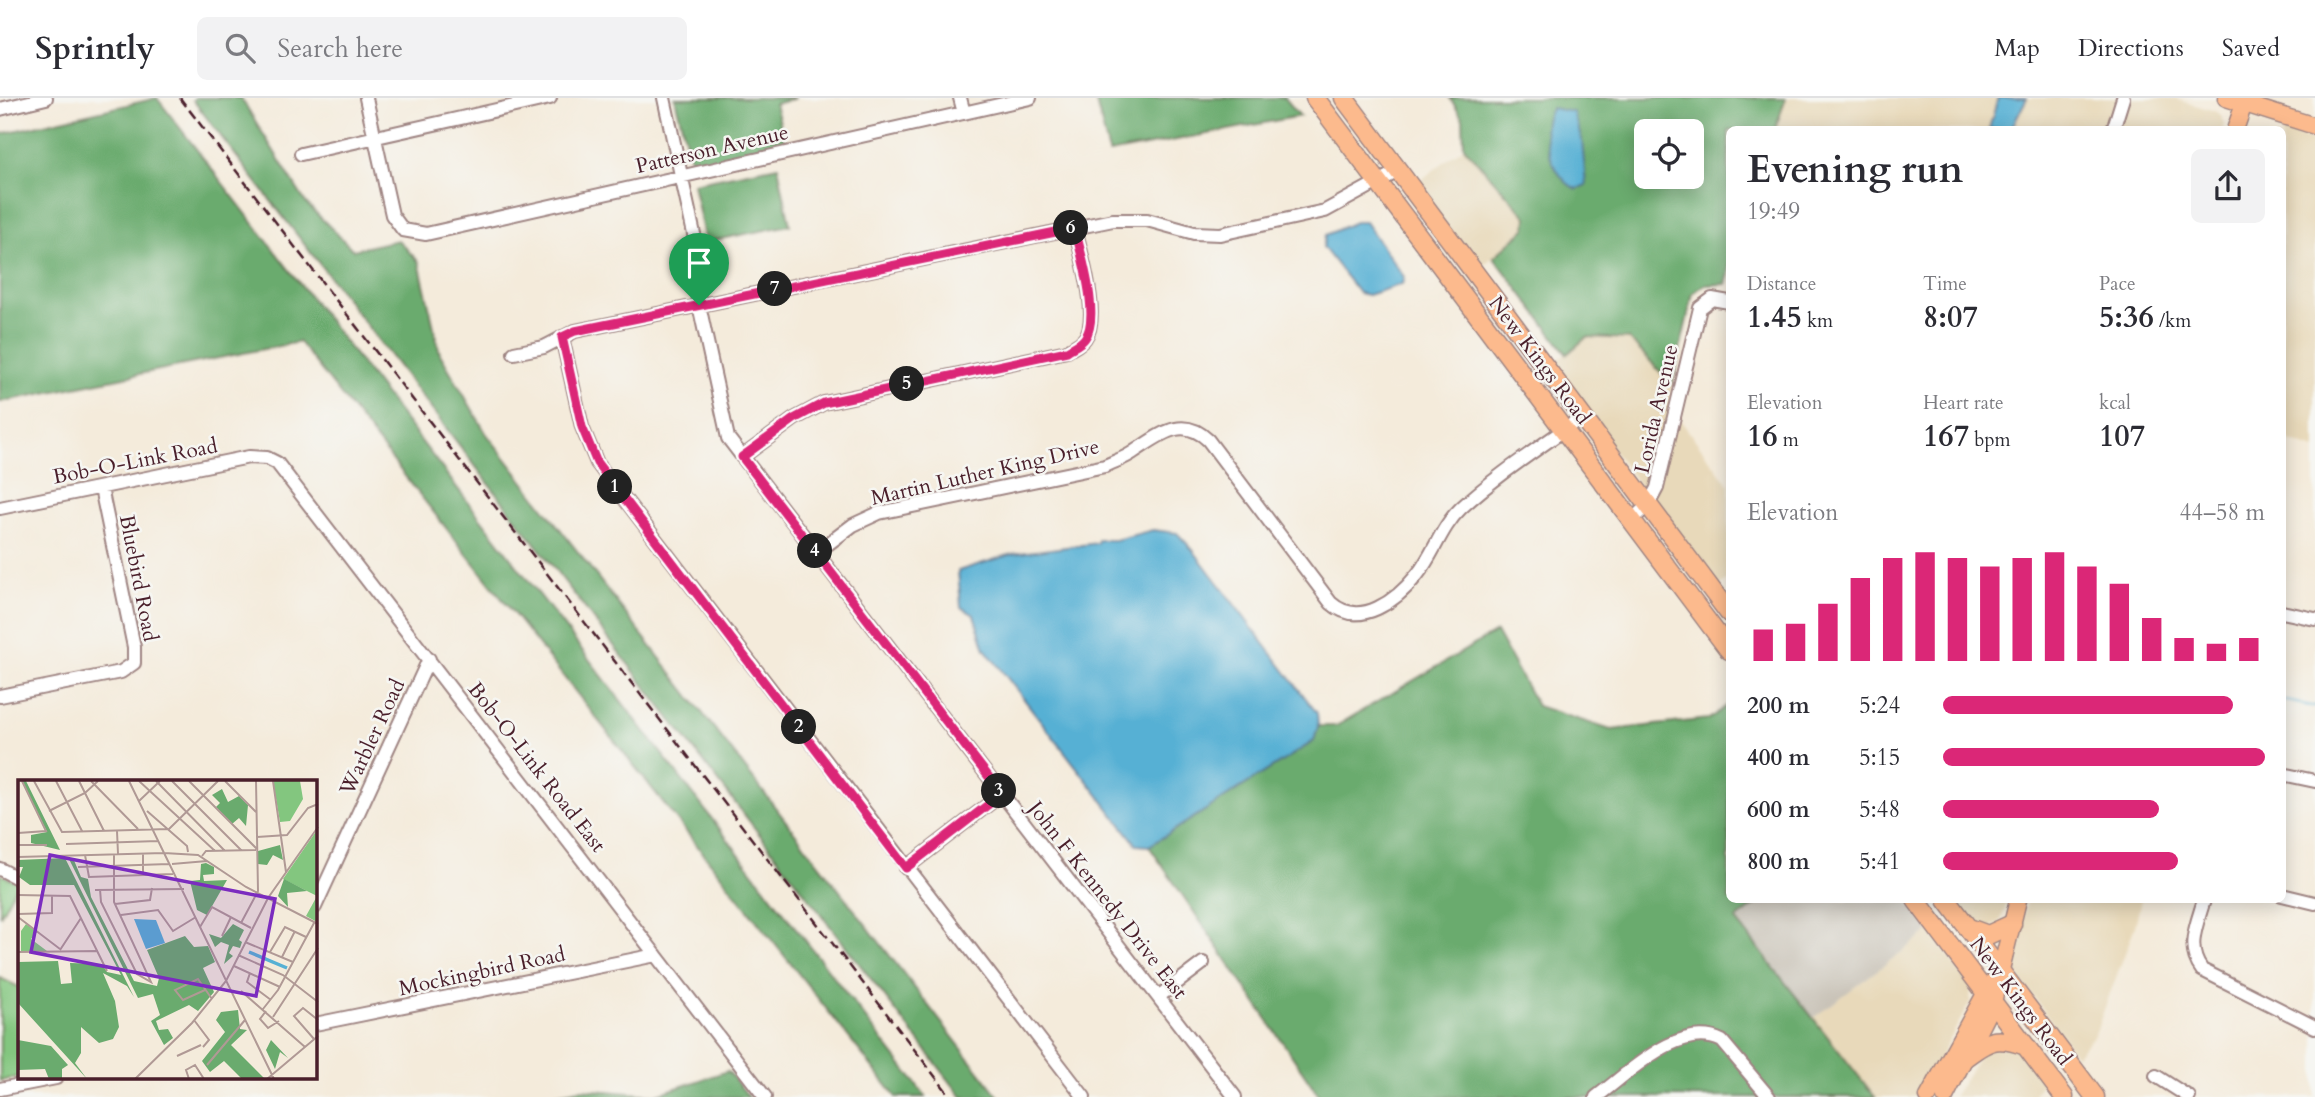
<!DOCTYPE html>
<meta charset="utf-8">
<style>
body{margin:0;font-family:Cardo,serif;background:#f2f2f3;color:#2b2b33;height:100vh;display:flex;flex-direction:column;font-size:26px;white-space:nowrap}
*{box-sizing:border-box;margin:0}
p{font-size:23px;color:#7c7c81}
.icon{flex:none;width:38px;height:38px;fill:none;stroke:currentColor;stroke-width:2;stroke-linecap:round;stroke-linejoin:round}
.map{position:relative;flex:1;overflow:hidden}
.side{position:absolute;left:1726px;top:28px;width:560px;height:777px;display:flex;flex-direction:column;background:#fff;border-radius:10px;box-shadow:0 4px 18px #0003}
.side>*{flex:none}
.buttons{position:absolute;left:1634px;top:21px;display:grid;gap:14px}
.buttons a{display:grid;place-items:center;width:70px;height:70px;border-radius:10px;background:#fff;box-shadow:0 4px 18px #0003;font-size:35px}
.pin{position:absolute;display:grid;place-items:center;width:60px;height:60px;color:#fff;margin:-72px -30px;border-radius:50% 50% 50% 0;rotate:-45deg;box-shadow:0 0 7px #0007}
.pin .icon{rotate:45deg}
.km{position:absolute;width:35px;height:35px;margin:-18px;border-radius:50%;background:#222;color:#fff;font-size:19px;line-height:35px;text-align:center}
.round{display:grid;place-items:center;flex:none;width:74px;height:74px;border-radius:10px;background:#f2f2f3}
.overview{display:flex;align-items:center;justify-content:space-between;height:119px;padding:0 21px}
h1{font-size:38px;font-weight:700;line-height:52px}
.figures{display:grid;grid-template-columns:repeat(3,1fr);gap:10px;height:119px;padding:7px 21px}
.figures div{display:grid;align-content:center}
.figures b{font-size:30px;font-weight:700}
.figures small{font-size:19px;font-weight:400}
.figures p{font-size:19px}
.chart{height:196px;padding:14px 21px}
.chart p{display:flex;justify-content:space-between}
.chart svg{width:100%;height:126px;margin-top:7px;stroke:#db2777;stroke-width:6}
ul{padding:0 21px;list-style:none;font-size:23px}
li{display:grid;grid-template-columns:112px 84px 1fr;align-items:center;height:52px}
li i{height:18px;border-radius:9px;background:#db2777}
header{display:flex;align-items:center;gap:42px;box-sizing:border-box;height:98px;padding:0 35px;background:#fff;border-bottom:2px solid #e1e1e2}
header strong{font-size:33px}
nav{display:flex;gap:38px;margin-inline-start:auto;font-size:24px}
.search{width:490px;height:63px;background:#f2f2f3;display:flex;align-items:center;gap:18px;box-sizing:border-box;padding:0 24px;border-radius:10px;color:#7c7c81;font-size:26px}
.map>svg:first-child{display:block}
.built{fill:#e8d9ba}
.industrial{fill:#c9c3b8}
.green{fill:#83c67f;stroke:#667255;stroke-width:2}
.forest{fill:#6aab6e;stroke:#5a654c;stroke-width:2;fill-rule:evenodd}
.water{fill:#56b0d4;stroke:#506880;stroke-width:2}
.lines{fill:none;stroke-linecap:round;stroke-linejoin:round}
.stream{stroke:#56b0d4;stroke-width:2.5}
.minor-casing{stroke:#9f8583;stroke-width:16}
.major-casing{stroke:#9f8583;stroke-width:19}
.highway-casing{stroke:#9f8583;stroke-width:21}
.minor{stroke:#fff;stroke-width:12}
.major{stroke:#fcba8d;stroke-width:16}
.highway{stroke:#fcba8d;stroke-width:18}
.rail{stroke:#4a1f2b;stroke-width:2.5;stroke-dasharray:10 5;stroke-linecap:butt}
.route-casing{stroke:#fff;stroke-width:14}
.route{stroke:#db2777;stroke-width:9}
.labels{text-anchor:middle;stroke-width:5;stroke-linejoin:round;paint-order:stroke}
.street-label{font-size:21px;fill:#4a1f2b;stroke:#f6f6f2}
.inset-river{fill:none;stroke:#56b0d4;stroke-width:3.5}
.inset-road{fill:none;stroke:#b09995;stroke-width:2}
.view{fill:#7b2cbf;fill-opacity:0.15;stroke:#7b2cbf;stroke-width:3.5}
.inset-edge{fill:none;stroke:#4a1f2b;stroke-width:3.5}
</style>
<header>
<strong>Sprintly</strong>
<div class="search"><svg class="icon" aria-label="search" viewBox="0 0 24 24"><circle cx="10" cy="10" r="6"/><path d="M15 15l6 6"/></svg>Search here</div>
<nav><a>Map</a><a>Directions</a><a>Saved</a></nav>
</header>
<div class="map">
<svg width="2315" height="999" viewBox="0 0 2315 999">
<rect width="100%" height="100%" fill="#f6f6f2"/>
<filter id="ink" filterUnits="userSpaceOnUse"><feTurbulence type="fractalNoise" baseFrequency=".0143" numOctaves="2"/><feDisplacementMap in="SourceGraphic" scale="14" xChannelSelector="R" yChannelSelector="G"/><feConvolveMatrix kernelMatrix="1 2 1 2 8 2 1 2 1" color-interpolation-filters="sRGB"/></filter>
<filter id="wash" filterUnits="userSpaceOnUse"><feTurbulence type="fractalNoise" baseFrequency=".00686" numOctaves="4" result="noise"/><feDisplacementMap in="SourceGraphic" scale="28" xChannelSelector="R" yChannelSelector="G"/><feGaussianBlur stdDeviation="1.57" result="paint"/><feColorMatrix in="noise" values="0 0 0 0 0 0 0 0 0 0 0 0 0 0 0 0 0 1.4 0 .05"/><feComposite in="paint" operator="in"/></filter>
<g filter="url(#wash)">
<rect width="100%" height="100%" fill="#f4ebdb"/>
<!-- built -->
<path class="built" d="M1786 0H2171L2215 13 2221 18 2224 27 2222 32H1775Z
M2282 33 2315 43V352L2282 340Z
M1464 49 1527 119 1526 130 1478 172 1414 87Z
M1587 239 1629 241 1672 286 1668 306 1729 387V480L1716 490 1550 268Z
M1954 802H2008L2000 824 1982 834Z
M2027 802H2141L2135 828 2095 936 2076 958 2013 870Z
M1930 833 1971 889 1970 904 1919 999H1875L1813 920Z
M2014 949 2043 984 2032 999H1953L1984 951Z"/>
<!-- industrial -->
<path class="industrial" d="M1762 802H1906L1930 833 1813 920 1736 822Z"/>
<!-- green -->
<path class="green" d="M0 776 18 784 0 818Z
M0 880 19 889V979L0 983Z"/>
<!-- forest -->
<path class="forest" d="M157 0 926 999H896L299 244 0 304V36Z
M195 0H241L306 105 353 152 398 142 419 164 440 256 486 335 999 999H962L193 2Z
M675 0H796L775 6 786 48 692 68Z
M1095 0H1285L1300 18 1109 55Z
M1450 0H1786L1775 31 1729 32V176L1726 186 1704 187 1693 195 1672 286 1629 241 1587 239 1567 256 1494 159 1526 130 1527 119 1464 49 1463 21ZM1647 33H1692V79H1647Z
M778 68 790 127 705 144 693 85Z
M1496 534 1537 608 1611 632 1709 621 1729 606V802H1762L1736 822 1875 999H1320L1149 748 1314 643 1318 628H1336Z
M728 973 749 999H540L580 991 655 997Z"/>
<!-- water -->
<path class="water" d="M1998 0H2027L2011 31H1989Z
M1552 10 1573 14 1582 42 1586 87 1577 91C1553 83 1535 29 1552 10Z
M1355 124H1365L1404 179 1402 186 1368 197 1359 195 1323 149 1326 137Z
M1153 432 1177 435 1192 451 1317 615 1318 628 1314 643 1149 748 1137 747 985 551 974 517 961 509 958 473 1012 456 1097 445 1098 442H1115Z"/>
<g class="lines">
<!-- stream -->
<path class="stream" d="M2282 602 2315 609"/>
</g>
</g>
<g filter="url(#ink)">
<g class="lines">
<defs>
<path id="minor" d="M366 0 392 117 403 132 426 136 1030 0
M664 0 694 136 699 207 728 340 1235 999
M960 0 964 15
M0 11 46 0
M2113 32 2123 0
M301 56 550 0
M562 239 582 329 597 365 1084 999
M514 255 544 249 575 233 1113 122H1147L1194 135 1220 136 1325 113 1398 73
M742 359 794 321 824 305 1067 253C1073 249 1081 246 1085 240 1101 219 1080 154 1075 129
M0 410 249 359 267 360 277 365 765 999
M1632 422 1648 407 1657 390 1700 210 1712 201 1729 204
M816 455 853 427 879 415 1105 368C1115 363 1126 360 1135 353 1160 337 1182 317 1208 342L1331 505C1360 531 1397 502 1417 477 1434 456 1441 429 1461 410 1498 376 1542 348 1582 319
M2282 514 2315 521
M0 598 121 574 134 565V549L101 390
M2282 676 2315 683
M906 770 1002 696
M0 771 19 781
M2282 797 2315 805
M2204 802C2197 826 2185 850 2202 872L2315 929
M315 809 429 561
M1158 899 1203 865
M315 926 656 857
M2156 978 2189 999
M0 991 56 980
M1596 999C1629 975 1680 922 1722 943L1769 999"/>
<path id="major" d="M2226 0 2315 28
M2235 32 2246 0
M1928 999 1991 885
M1945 999 1993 904 2018 802"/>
<path id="highway" d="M1315 0 1729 552
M1344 0 1729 515
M1916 802 2064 999
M1947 802 2095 999
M1969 830 1988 837 2012 826
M1963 961C1988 942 1995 937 2026 948"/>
</defs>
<!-- minor casing -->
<use href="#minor" class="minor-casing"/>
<!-- major casing -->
<use href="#major" class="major-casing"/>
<!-- highway casing -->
<use href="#highway" class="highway-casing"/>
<!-- minor -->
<use href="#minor" class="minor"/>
<!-- major -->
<use href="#major" class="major"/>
<!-- highway -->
<use href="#highway" class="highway"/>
<!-- rail -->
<path class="rail" d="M180 0 951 999"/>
</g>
</g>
<g class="lines" filter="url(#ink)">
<defs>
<path id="route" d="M1075 130C1080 154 1101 219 1085 240 1081 246 1073 249 1067 253L824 305 794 321 742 359 1002 696 906 770 597 365 582 329 562 239 575 233Z"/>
</defs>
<!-- route casing -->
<use href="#route" class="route-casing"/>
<!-- route -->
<use href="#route" class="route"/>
</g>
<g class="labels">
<!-- street labels -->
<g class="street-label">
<text transform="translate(712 51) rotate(-13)" y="7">Patterson Avenue</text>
<text transform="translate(1540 262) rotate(53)" y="7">New Kings Road</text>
<text transform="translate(1656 311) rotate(-77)" y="7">Lorida Avenue</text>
<text transform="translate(135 363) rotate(-11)" y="7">Bob-O-Link Road</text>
<text transform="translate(985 374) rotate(-13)" y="7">Martin Luther King Drive</text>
<text transform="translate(139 480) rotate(79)" y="7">Bluebird Road</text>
<text transform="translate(372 639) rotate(-65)" y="7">Warbler Road</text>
<text transform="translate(537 669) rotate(52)" y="7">Bob-O-Link Road East</text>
<text transform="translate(1108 802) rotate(52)" y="7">John F Kennedy Drive East</text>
<text transform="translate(482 873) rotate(-12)" y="7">Mockingbird Road</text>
<text transform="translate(2021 903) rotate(53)" y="7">New Kings Road</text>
</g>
</g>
<!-- overview -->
<g transform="translate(18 682)">
<rect width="299" height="299" fill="#f4ebdb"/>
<path d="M255 1H282L285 19 272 41 262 42ZM299 50V142L288 136 299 116 265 99ZM8 144 19 152 13 159 29 171H3V151Z" fill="#83c67f"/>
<path d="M4 1H8L42 70 13 63V55L29 52ZM204 9 210 22 221 16 230 25 228 46 221 38 214 44 198 27 202 23 194 15ZM262 65 265 80 255 75 249 85 240 84V71ZM47 78 116 217 109 206 85 193 97 221 101 247 95 259 81 263 63 247V273L57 283 69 299 0 223V182L40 181 43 204 54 203 52 183 84 184 89 192 103 195 56 105H12L1 97 5 87H0V80ZM55 78 63 97 70 99 73 117 116 201 139 206 141 198 129 170 167 156 176 167 190 166 197 182 185 188 196 212 180 231 171 225 138 241 141 250 150 249 155 258 146 265 133 241 142 235 135 214 120 218 51 79ZM188 83 196 87V94L185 95 186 101 209 100 189 135 179 130 172 101 182 100 183 84ZM266 99 289 111 269 113 270 127 260 116ZM215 144 226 150 221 160 224 162 222 168 215 166 211 173 215 176 206 184 211 165 203 162 197 167 191 154 203 158ZM220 230 222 249 229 250 213 265 247 299H224L206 281 192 292 184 281 207 252 198 240 203 232ZM0 260 33 266 50 285 44 289V299H31L27 289 0 290ZM253 260 270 278 262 272 257 289 248 270Z" fill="#6aab6e"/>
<path d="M116 139 138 140 147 163 128 169Z" fill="#56b0d4"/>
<path class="inset-river" d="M231 172 269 188"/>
<path class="inset-road" d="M16 1 44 52 151 49 200 1M38 1 64 51M61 1 86 51M73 1 120 49M111 1 256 299M121 1 197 71M138 1 207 71M154 1 223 70M171 1 239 69M207 1 238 32M255 1 268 92M121 21 142 1M31 31 67 13 80 1M129 31 169 66 170 72M99 51 100 74M0 53 28 51 4 1M239 57 269 55 290 28 300 24M48 64 140 61M0 65H29M125 73V95M146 73 180 75 228 107 300 144M67 75 71 97 155 94M184 76 188 71 238 70M0 77 146 73M154 84 189 81M60 87 151 84M82 109 83 122 119 194 133 202 96 122V74M77 110 166 109M0 115 52 116 89 191M97 124 132 120 134 108M0 134 34 133V115M103 135 140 130 155 151 178 137M0 137 42 169M223 143 240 111 238 1M182 147 194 127 233 148M204 156 213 137M227 162 275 182M42 170 63 138M0 172 80 171M252 172 267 147 288 157M220 175 265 195 300 222M264 177 277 151M216 186 262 207M232 193 229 202 253 220M187 210 165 220 157 210 180 199 194 219M223 211 287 267M245 229 260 210 296 143M248 231 242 239 250 248 261 241M255 237 300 168M176 240 191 260 185 267M296 259 276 236 285 228 300 240M159 276 183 265M189 285 227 240M117 299 174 243 208 201 250 118 300 47M171 299 168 290 177 285 186 299M249 299 300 256"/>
<path class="view" d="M32 75 257 119 238 216 13 172Z"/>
<rect width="299" height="299" class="inset-edge"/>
</g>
</svg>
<div class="buttons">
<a><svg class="icon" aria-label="locate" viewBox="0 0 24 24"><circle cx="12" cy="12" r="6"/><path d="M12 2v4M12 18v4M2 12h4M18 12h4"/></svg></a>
</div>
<div class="pin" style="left:699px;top:207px;background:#1e9e55"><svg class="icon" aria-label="arrive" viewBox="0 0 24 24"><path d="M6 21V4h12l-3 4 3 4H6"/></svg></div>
<b class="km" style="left:615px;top:389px">1</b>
<b class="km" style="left:799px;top:629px">2</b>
<b class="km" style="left:999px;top:693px">3</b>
<b class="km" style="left:815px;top:453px">4</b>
<b class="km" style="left:907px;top:286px">5</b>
<b class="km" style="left:1071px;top:130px">6</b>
<b class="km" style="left:775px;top:191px">7</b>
<section class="side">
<div class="overview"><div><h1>Evening run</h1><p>19:49</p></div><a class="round"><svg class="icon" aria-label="share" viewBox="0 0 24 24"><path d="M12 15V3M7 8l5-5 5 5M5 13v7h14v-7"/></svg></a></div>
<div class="figures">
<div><p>Distance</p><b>1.45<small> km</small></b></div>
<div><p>Time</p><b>8:07</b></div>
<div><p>Pace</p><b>5:36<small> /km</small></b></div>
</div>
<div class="figures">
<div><p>Elevation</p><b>16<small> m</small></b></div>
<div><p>Heart rate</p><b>167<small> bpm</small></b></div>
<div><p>kcal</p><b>107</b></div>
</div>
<div class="chart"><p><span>Elevation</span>44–58 m</p>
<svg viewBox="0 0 160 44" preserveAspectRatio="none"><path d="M5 44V33M15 44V31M25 44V24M35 44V15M45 44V8M55 44V6M65 44V8M75 44V11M85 44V8M95 44V6M105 44V11M115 44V17M125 44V29M135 44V36M145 44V38M155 44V36"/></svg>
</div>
<ul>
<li><b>200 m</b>5:24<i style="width:90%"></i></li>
<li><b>400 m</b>5:15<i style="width:100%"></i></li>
<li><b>600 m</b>5:48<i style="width:67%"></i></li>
<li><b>800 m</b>5:41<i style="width:73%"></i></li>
</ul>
</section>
</div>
